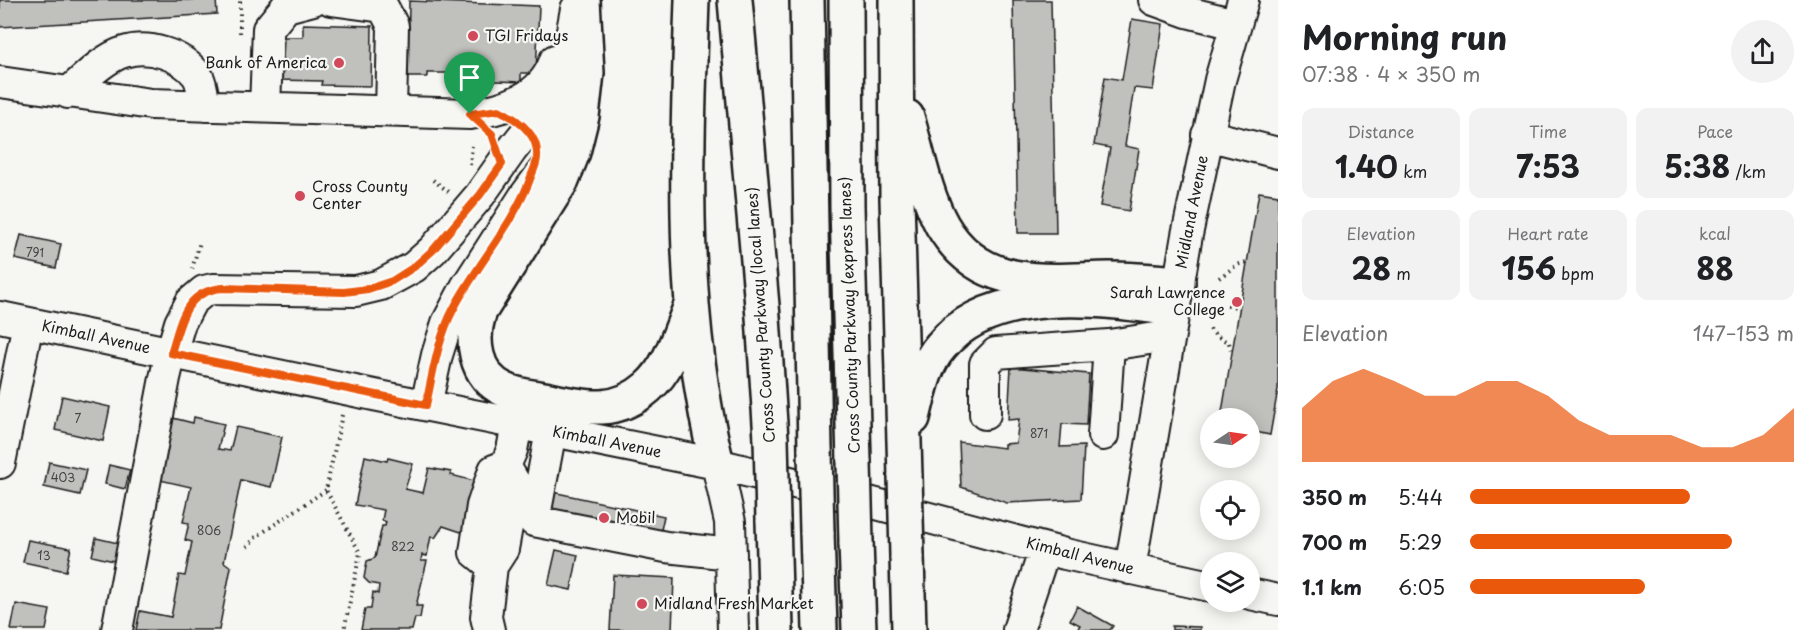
<!DOCTYPE html>
<meta charset="utf-8">
<style>
body{margin:0;font-family:"Playpen Sans",sans-serif;background:#f2f2f2;color:#202124;height:100vh;display:flex;flex-direction:column;font-size:22px;white-space:nowrap}
*{box-sizing:border-box;margin:0}
p{font-size:20px;color:#757577}
.icon{flex:none;width:33px;height:33px;fill:none;stroke:currentColor;stroke-width:2;stroke-linecap:round;stroke-linejoin:round}
.map{position:relative;flex:1;overflow:hidden}
.sheet{display:flex;flex-direction:column;background:#fff;width:540px}
.sheet>*{flex:none}
.needle{width:39px;rotate:77deg}
.fabs{position:absolute;left:1200px;top:408px;display:grid;gap:12px}
.fabs a{display:grid;place-items:center;width:60px;height:60px;border-radius:50%;background:#fff;box-shadow:0 3px 15px #0003;font-size:30px}
.pin{position:absolute;display:grid;place-items:center;width:51px;height:51px;color:#fff;margin:-62px -26px;border-radius:50% 50% 50% 0;rotate:-45deg;box-shadow:0 0 6px #0007}
.pin .icon{rotate:45deg}
.round{display:grid;place-items:center;flex:none;width:63px;height:63px;border-radius:32px;background:#f2f2f2}
.headline{display:flex;align-items:center;justify-content:space-between;height:102px;padding:0 24px}
h1{font-size:33px;font-weight:700;line-height:45px}
.stats{display:grid;grid-template-columns:repeat(3,1fr);gap:9px;height:102px;padding:6px 24px}
.stats div{display:grid;align-content:center;border-radius:12px;background:#f2f2f2;text-align:center}
.stats b{font-size:30px;font-weight:700}
.stats small{font-size:16px;font-weight:400}
.stats p{font-size:16px}
.chart{height:168px;padding:12px 24px}
.chart p{display:flex;justify-content:space-between}
.chart svg{width:100%;height:108px;margin-top:6px;fill:#ea580c;opacity:.7}
ul{padding:0 24px;list-style:none;font-size:20px}
li{display:grid;grid-template-columns:96px 72px 1fr;align-items:center;height:45px}
li i{height:15px;border-radius:8px;background:#ea580c}
main{display:flex;flex:1;min-height:0}
.map>svg:first-child{display:block}
.building{fill:#c0c0bd;stroke:#1c1c1c;stroke-width:1.5}
.lines{fill:none;stroke-linecap:round;stroke-linejoin:round}
.minor-casing{stroke:#1c1c1c;stroke-width:34}
.highway-casing{stroke:#1c1c1c;stroke-width:38}
.path{stroke:#1c1c1c;stroke-width:4;stroke-dasharray:1.5 4.5;stroke-linecap:butt}
.minor{stroke:#f6f6f2;stroke-width:30}
.highway{stroke:#f6f6f2;stroke-width:33}
.highway-bridge-casing{stroke:#1c1c1c;stroke-width:38;stroke-linecap:butt}
.highway-bridge{stroke:#f6f6f2;stroke-width:33}
.route-casing{stroke:#fff;stroke-width:12}
.route{stroke:#ea580c;stroke-width:8}
.poi-dot{fill:#d1495b;stroke:#f6f6f2;stroke-width:2}
.labels{text-anchor:middle;stroke-width:4.5;stroke-linejoin:round;paint-order:stroke}
.number-label{font-size:12px;fill:#454544}
.poi-label{font-size:15px;fill:#1c1c1c;stroke:#f6f6f2;text-anchor:start}
.street-label{font-size:15px;fill:#1c1c1c;stroke:#f6f6f2}
</style>
<main>
<div class="map">
<svg width="1278" height="630" viewBox="0 0 1278 630">
<rect width="100%" height="100%" fill="#f6f6f2"/>
<filter id="ink" filterUnits="userSpaceOnUse"><feTurbulence type="fractalNoise" baseFrequency=".0167" numOctaves="2"/><feDisplacementMap in="SourceGraphic" scale="12" xChannelSelector="R" yChannelSelector="G"/><feConvolveMatrix kernelMatrix="1 2 1 2 8 2 1 2 1" color-interpolation-filters="sRGB"/></filter>
<g filter="url(#ink)">
<!-- building -->
<path class="building" d="M0 0H216L217 14 0 27Z
M1013 0H1051L1056 233H1018Z
M409 1 539 6 536 73H521V82L469 80 470 67H453L452 73H427V77H408Z
M1132 19 1163 24 1153 90 1134 88 1125 146 1139 149 1129 211 1100 206 1110 148 1094 145 1105 77 1122 80Z
M303 24 372 26 371 86 321 85 322 81 278 80 279 37H303Z
M1259 192 1278 195V389L1270 435 1250 431V418H1221Z
M21 235 61 244 56 268 15 259Z
M1011 367 1089 374 1086 425 1062 424 1060 447 1084 446 1081 499 1007 503 961 487 959 442 1004 448V444L1016 443 1019 419 1008 420Z
M62 396 110 407 103 441 55 430Z
M194 417 224 424 218 449 230 451 236 427 282 437 271 487 241 480 224 562 231 567 219 630H136L140 611 171 617 179 575 185 576 192 542 185 540 189 523 183 522 191 487 160 480 173 418 193 423Z
M365 456 387 461 388 458 413 464 405 489 423 493 429 468 451 472V475L478 482 464 533 443 526 435 538 431 536 427 556 422 555 421 561H427L416 606H422L420 618H415L412 630H361L365 609H371L373 592 378 594 379 585 369 583 364 578 367 561 375 558 382 526H385L386 522 382 520 384 510 355 505Z
M49 462 86 470 80 495 44 487Z
M109 465 130 470 125 489 105 484Z
M548 491 664 516 659 539 543 514Z
M96 538 118 543 114 561 92 556Z
M28 540 71 548 66 571 23 562Z
M556 550 578 555 571 590 548 585Z
M613 575 674 578 672 630H610Z
M16 604 50 610 46 630H11Z
M1077 606 1113 626 1110 630H1077L1080 625 1070 620Z
M1172 626 1200 627V630H1172Z"/>
<g class="lines">
<defs>
<path id="minor" d="M331 0 383 7 393 26 391 111
M1154 0 1187 12 1235 24
M0 82 151 104 470 114C505 109 543 98 555 60
M68 93C84 79 104 58 124 52 149 44 181 55 196 74 202 81 203 97 205 106
M265 107 268 29 286 7 313 0
M1207 135 1278 153
M0 317 374 395 717 464 835 493 1065 554 1210 586
M426 405 437 355 447 323 466 287 524 197 547 166 574 81
M985 414V364L996 353 1109 345 1169 336
M551 431 534 521 666 547 731 554
M1103 435 1109 345
M0 463 28 323
M717 464 730 522 733 630
M505 466 494 470 482 506 475 552 492 566 503 549 515 483 505 466 512 450 517 424
M1130 569 1187 235 1220 80 1243 0
M1250 594 1278 600
M117 630 165 378 171 353 180 323 191 302 204 291 213 289 356 291 381 285 414 267 433 250 480 195 511 151 550 102 565 68 576 9
M489 630 486 617 492 566
M1018 630 1045 549"/>
<path id="highway" d="M583 0 587 73 582 116 573 152 561 182 480 311C470 339 474 376 505 390 518 396 535 397 549 400 587 408 616 415 648 387 671 367 680 331 692 303
M692 0C687 156 679 311 717 464
M735 0 763 317 771 439
M807 0 815 451
M846 0 847 207 854 462
M896 0 897 199 905 476
M907 117C917 151 925 194 942 225 981 292 1045 280 1109 279 1132 279 1155 281 1178 283
M913 418C919 394 924 365 941 346 992 284 1103 299 1173 309
M773 520 776 630
M817 532 820 630
M856 542 859 630
M907 556 909 630"/>
</defs>
<!-- minor casing -->
<use href="#minor" class="minor-casing"/>
<!-- highway casing -->
<use href="#highway" class="highway-casing"/>
<!-- path -->
<path class="path" d="M240 33V1
M470 165 472 146
M433 180 449 192
M192 269 200 242
M1219 278 1237 265 1246 262
M1227 306 1240 307
M1210 329 1215 335 1229 343 1232 354
M342 415 326 490 360 553 344 630
M247 547 256 537 326 490"/>
<!-- minor -->
<use href="#minor" class="minor"/>
<!-- highway -->
<use href="#highway" class="highway"/>
<defs>
<path id="highway-bridge" d="M771 439 773 520
M815 451 817 532
M854 462 856 542
M905 476 907 556"/>
</defs>
<!-- highway-bridge casing -->
<use href="#highway-bridge" class="highway-bridge-casing"/>
<!-- highway-bridge -->
<use href="#highway-bridge" class="highway-bridge"/>
</g>
</g>
<g class="lines" filter="url(#ink)">
<defs>
<path id="route" d="M499 110C517 119 539 134 537 157 537 163 534 169 532 174 515 223 478 263 454 308 438 338 433 372 426 405L171 353C181 322 184 291 223 288L344 292 368 289 392 281 414 267 433 250 480 195 502 164 492 134 470 114Z"/>
</defs>
<!-- route casing -->
<use href="#route" class="route-casing"/>
<!-- route -->
<use href="#route" class="route"/>
</g>
<!-- markers -->
<g class="poi-dot">
<circle cx="473" cy="36" r="6"/>
<circle cx="339" cy="63" r="6"/>
<circle cx="300" cy="196" r="6"/>
<circle cx="1237" cy="302" r="6"/>
<circle cx="604" cy="518" r="6"/>
<circle cx="642" cy="604" r="6"/>
</g>
<g class="labels">
<!-- number labels -->
<g class="number-label">
<text x="35" y="257">791</text>
<text x="78" y="423">7</text>
<text x="1039" y="438">871</text>
<text x="63" y="482">403</text>
<text x="209" y="535">806</text>
<text x="403" y="551">822</text>
<text x="44" y="560">13</text>
</g>
<!-- poi labels -->
<g class="poi-label">
<text x="485" y="41">TGI Fridays</text>
<text x="327" y="68" text-anchor="end">Bank of America</text>
<text x="312" y="192">Cross County<tspan x="312" dy="17">Center</tspan></text>
<text x="1225" y="298" text-anchor="end">Sarah Lawrence<tspan x="1225" dy="17">College</tspan></text>
<text x="616" y="523">Mobil</text>
<text x="654" y="609">Midland Fresh Market</text>
</g>
<!-- street labels -->
<g class="street-label">
<text transform="translate(1192 212) rotate(-79)" y="5">Midland Avenue</text>
<text transform="translate(761 315) rotate(-94)" y="5">Cross County Parkway (local lanes)</text>
<text transform="translate(850 315) rotate(-92)" y="5">Cross County Parkway (express lanes)</text>
<text transform="translate(96 337) rotate(12)" y="5">Kimball Avenue</text>
<text transform="translate(607 442) rotate(11)" y="5">Kimball Avenue</text>
<text transform="translate(1080 556) rotate(14)" y="5">Kimball Avenue</text>
</g>
</g>
</svg>
<div class="fabs">
<a><svg class="needle" viewBox="-14 -14 28 28"><path d="M0-13l5 13h-10z" fill="#e53935"/><path d="M0 13l5-13h-10z" fill="#757577"/></svg></a>
<a><svg class="icon" aria-label="locate" viewBox="0 0 24 24"><circle cx="12" cy="12" r="6"/><path d="M12 2v4M12 18v4M2 12h4M18 12h4"/></svg></a>
<a><svg class="icon" aria-label="layers" viewBox="0 0 24 24"><path d="M12 4l9 5-9 5-9-5zM3 14l9 5 9-5"/></svg></a>
</div>
<div class="pin" style="left:470px;top:114px;background:#1e9e55"><svg class="icon" aria-label="arrive" viewBox="0 0 24 24"><path d="M6 21V4h12l-3 4 3 4H6"/></svg></div>
</div>
<section class="sheet">
<div class="headline"><div><h1>Morning run</h1><p>07:38 · 4 × 350 m</p></div><a class="round"><svg class="icon" aria-label="share" viewBox="0 0 24 24"><path d="M12 15V3M7 8l5-5 5 5M5 13v7h14v-7"/></svg></a></div>
<div class="stats">
<div><p>Distance</p><b>1.40<small> km</small></b></div>
<div><p>Time</p><b>7:53</b></div>
<div><p>Pace</p><b>5:38<small> /km</small></b></div>
</div>
<div class="stats">
<div><p>Elevation</p><b>28<small> m</small></b></div>
<div><p>Heart rate</p><b>156<small> bpm</small></b></div>
<div><p>kcal</p><b>88</b></div>
</div>
<div class="chart"><p><span>Elevation</span>147–153 m</p>
<svg viewBox="0 0 160 44" preserveAspectRatio="none"><path d="M0 44V22L10 11L20 6L30 11L40 17L50 17L60 11L70 11L80 17L90 27L100 33L110 33L120 33L130 38L140 38L150 33L160 22V44z"/></svg>
</div>
<ul>
<li><b>350 m</b>5:44<i style="width:68%"></i></li>
<li><b>700 m</b>5:29<i style="width:81%"></i></li>
<li><b>1.1 km</b>6:05<i style="width:54%"></i></li>
</ul>
</section>
</main>
